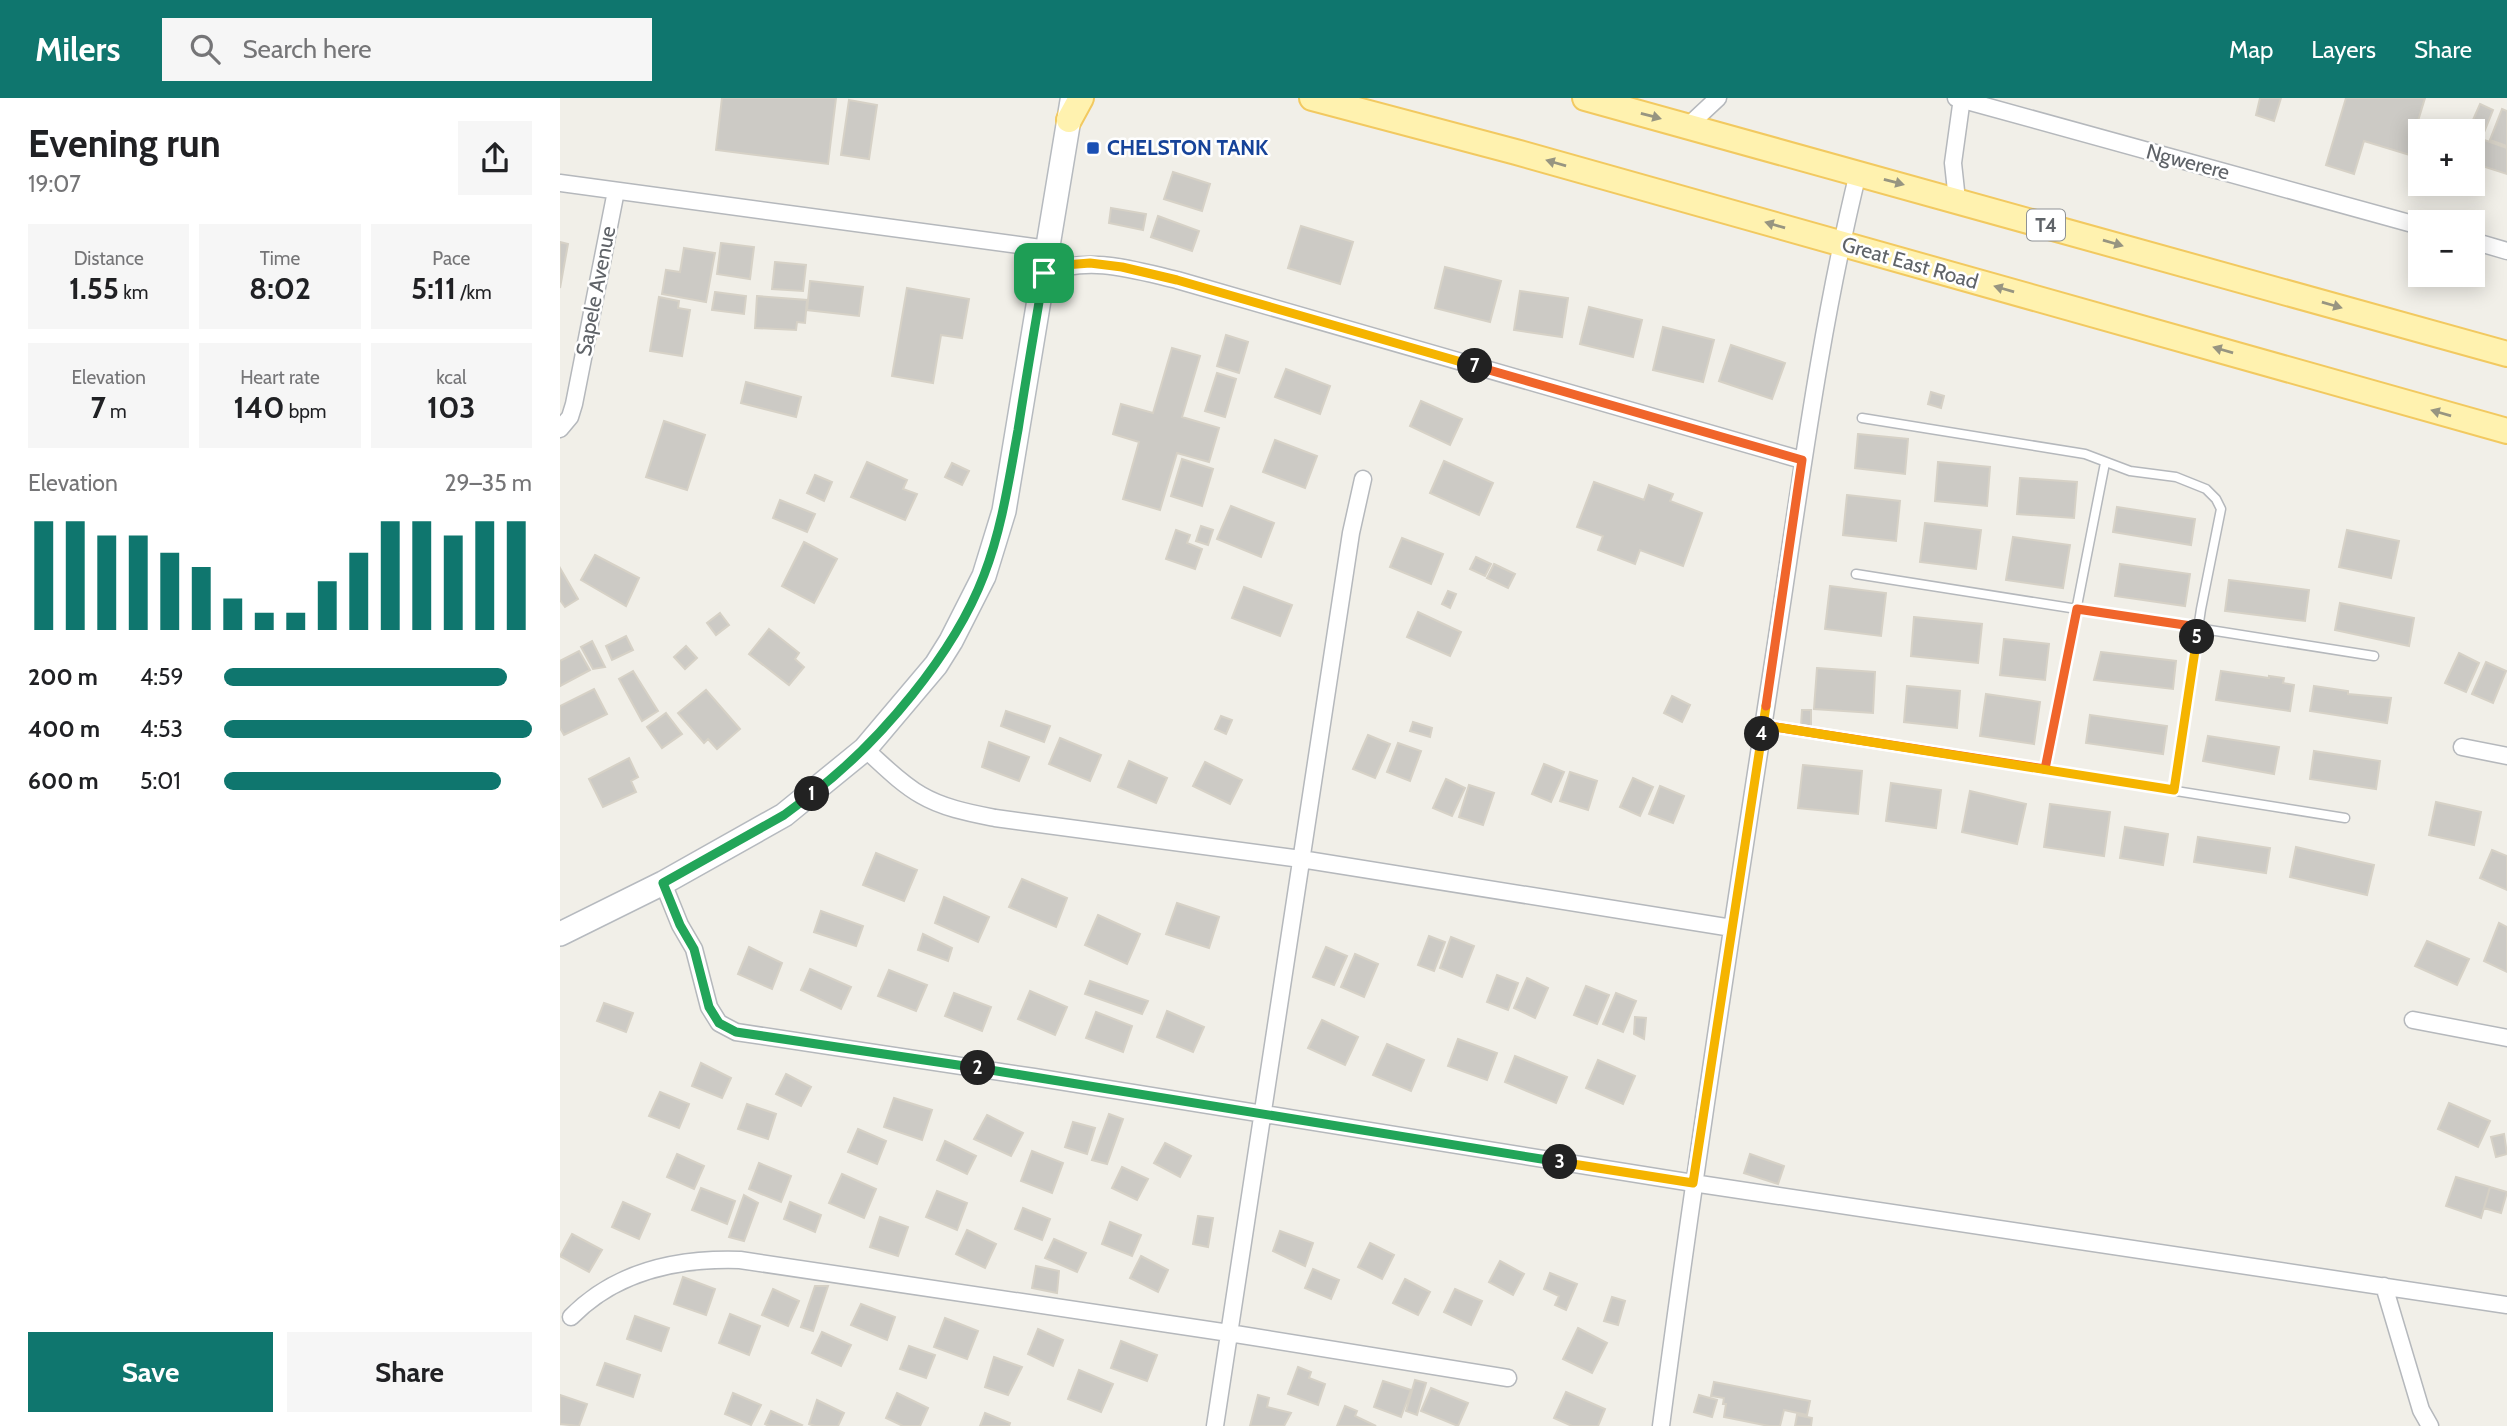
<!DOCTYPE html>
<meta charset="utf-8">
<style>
body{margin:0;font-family:Cabin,sans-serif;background:#f6f6f6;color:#202124;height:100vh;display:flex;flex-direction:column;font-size:26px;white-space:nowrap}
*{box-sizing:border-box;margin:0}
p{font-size:23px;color:#757577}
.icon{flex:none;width:38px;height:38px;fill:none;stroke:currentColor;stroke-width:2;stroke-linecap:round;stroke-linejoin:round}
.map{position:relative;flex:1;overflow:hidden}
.drawer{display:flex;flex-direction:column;background:#fff;width:560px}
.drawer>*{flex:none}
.fabs{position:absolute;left:1848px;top:21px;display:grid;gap:14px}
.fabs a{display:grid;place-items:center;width:77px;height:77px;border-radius:0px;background:#fff;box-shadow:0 4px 18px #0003;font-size:35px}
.pin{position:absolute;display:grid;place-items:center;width:60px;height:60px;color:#fff;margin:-30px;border-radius:14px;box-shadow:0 4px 10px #0006}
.km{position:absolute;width:35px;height:35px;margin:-18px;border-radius:50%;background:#222;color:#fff;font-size:19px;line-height:35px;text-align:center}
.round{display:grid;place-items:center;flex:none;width:74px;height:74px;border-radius:0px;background:#f6f6f6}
.head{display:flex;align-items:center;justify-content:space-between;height:119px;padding:0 28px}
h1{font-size:38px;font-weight:700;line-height:52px}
.figures{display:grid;grid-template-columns:repeat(3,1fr);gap:10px;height:119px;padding:7px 28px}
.figures div{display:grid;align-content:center;border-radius:0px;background:#f6f6f6;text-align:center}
.figures b{font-size:30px;font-weight:700}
.figures small{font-size:19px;font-weight:400}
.figures p{font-size:19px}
.chart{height:196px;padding:14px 28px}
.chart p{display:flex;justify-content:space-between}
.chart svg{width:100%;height:126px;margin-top:7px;stroke:#0f766e;stroke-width:6}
.primary-button{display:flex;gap:14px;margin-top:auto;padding:14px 28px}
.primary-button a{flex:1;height:80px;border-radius:0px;background:#0f766e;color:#fff;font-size:28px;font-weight:700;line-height:80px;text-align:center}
.primary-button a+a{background:#f6f6f6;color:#202124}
ul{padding:0 28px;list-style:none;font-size:23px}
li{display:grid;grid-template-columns:112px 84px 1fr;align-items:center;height:52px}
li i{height:18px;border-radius:9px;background:#0f766e}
header{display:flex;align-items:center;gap:42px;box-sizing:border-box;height:98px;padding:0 35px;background:#0f766e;color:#fff}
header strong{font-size:33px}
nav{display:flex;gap:38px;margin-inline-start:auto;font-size:24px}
.search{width:490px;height:63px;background:#f6f6f6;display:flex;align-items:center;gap:18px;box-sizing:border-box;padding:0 24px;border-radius:0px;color:#757577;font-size:26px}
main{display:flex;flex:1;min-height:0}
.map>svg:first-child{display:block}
.building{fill:#cccac5;stroke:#d6d1c6;stroke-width:2}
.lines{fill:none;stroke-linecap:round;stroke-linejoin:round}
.lane-casing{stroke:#b5b8bc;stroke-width:11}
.street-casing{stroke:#b5b8bc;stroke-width:19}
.secondary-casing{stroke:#b6babf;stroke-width:26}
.primary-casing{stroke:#f2c960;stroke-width:28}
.lane{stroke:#fff;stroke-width:8}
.street{stroke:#fff;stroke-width:16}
.secondary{stroke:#fff;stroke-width:23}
.primary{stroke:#fff2af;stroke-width:24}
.oneway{fill:#979581}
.split-1-casing{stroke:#fff;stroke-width:14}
.split-2-casing{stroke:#fff;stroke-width:14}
.split-3-casing{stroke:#fff;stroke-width:14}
.split-4-casing{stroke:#fff;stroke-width:14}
.split-5-casing{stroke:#fff;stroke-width:14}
.split-6-casing{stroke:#fff;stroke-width:14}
.split-7-casing{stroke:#fff;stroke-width:14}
.split-8-casing{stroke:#fff;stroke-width:14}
.split-1{stroke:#22a559;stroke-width:9}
.split-2{stroke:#22a559;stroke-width:9}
.split-3{stroke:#22a559;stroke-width:9}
.split-4{stroke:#f5b400;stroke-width:9}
.split-5{stroke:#f0652b;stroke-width:9}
.split-6{stroke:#f5b400;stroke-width:9}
.split-7{stroke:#f0652b;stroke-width:9}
.split-8{stroke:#f5b400;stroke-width:9}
.transit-dot{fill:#1a4fb4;stroke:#fff;stroke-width:2.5}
.labels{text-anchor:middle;stroke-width:5;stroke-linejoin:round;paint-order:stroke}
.shield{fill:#fff;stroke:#8f9295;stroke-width:2}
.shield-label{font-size:19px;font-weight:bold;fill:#5f6368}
.transit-label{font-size:21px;font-weight:bold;fill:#164399;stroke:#fff;text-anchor:start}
.street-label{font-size:21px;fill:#5f6368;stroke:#fff}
</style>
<header>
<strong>Milers</strong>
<div class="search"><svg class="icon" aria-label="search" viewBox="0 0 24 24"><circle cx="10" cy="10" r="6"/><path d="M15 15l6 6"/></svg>Search here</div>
<nav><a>Map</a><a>Layers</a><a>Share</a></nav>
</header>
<main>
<section class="drawer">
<div class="head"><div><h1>Evening run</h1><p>19:07</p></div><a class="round"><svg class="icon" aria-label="share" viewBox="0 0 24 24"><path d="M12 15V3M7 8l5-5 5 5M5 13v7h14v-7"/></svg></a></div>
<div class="figures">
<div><p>Distance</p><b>1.55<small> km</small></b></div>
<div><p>Time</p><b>8:02</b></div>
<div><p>Pace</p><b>5:11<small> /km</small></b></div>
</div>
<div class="figures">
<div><p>Elevation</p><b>7<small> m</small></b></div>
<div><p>Heart rate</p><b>140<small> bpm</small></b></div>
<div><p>kcal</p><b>103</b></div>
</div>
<div class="chart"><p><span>Elevation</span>29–35 m</p>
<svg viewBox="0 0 160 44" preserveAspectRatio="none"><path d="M5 44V6M15 44V6M25 44V11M35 44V11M45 44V17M55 44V22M65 44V33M75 44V38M85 44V38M95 44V27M105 44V17M115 44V6M125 44V6M135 44V11M145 44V6M155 44V6"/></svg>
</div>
<ul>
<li><b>200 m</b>4:59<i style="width:92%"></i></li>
<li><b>400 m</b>4:53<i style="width:100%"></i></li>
<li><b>600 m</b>5:01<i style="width:90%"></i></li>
</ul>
<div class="primary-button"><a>Save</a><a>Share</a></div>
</section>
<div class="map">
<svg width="1947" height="1328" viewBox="0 0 1947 1328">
<rect width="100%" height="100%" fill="#f1efe8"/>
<!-- building -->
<path class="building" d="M162 0H276L268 66 156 52Z
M1700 0H1721L1714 23 1696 17Z
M1786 0H1865L1854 36 1860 37 1853 58 1804 43 1794 76 1766 67Z
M289 2 317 7 309 61 281 57Z
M1920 6 1933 12 1923 37 1909 31Z
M1942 11 1947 13V48L1930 42Z
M1913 38 1947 50V76L1913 65Z
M613 74 650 86 642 113 604 101Z
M551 110 586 116 583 132 549 125Z
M598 118 639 133 632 153 591 139Z
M741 128 793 144 780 186 728 170Z
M0 144 8 146 0 190Z
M161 145 194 149 190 181 157 176Z
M124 150 155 155 146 204 102 196 106 172 120 174Z
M215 164 246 167 243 193 212 191Z
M885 169 941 183 930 224 875 210Z
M250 183 303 189 299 218 247 212Z
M347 190 409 201 402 240 381 237 373 285 332 278Z
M960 193 1008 200 1002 239 954 232Z
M155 194 186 198 184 216 152 212Z
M197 198 247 202 245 225 237 224 236 232 195 230Z
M99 199 119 203 118 210 130 212 122 258 90 253Z
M1029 209 1082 222 1073 259 1020 246Z
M1103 229 1154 242 1143 284 1093 272Z
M666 237 688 244 679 275 657 268Z
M1171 247 1225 265 1212 301 1159 283Z
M612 250 640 258 622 319 659 330 649 364 617 355 600 412 563 401 579 344 553 336 561 306 593 315Z
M726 271 770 288 760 316 715 299Z
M657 275 676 281 665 319 645 313Z
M186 284 241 299 236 319 181 305Z
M1371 294 1384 298 1381 310 1368 306Z
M861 303 902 321 890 347 850 328Z
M104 323 145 337 127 392 86 379Z
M1298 336 1348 341 1345 376 1295 370Z
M715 342 757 358 745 390 703 374Z
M622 361 653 371 642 408 611 398Z
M884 363 933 385 919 417 870 395Z
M307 364 347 382 343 391 357 396 345 422 291 399Z
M1378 364 1430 369 1427 408 1375 403Z
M392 365 409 373 402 387 385 379Z
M255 377 272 384 264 403 247 395Z
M1460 380 1517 384 1514 420 1457 416Z
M1034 384 1084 402 1089 387 1113 396 1110 403 1142 415 1123 468 1080 452 1075 466 1038 452 1043 438 1017 429Z
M1287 397 1340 403 1336 443 1283 437Z
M220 402 255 416 247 434 213 420Z
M671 408 714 425 701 459 657 441Z
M1557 409 1635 421 1631 447 1553 434Z
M1365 425 1421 432 1416 471 1360 464Z
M641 428 653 432 648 447 636 443Z
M616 432 630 437 627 445 642 451 635 471 606 461Z
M1787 432 1839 443 1831 480 1779 469Z
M1453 439 1510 447 1503 490 1446 482Z
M842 440 883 456 871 486 830 469Z
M244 444 277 461 254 505 222 488Z
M35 457 79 480 66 508 21 482Z
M916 459 931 466 925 478 910 471Z
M934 466 955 476 948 490 927 480Z
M1560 466 1630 476 1625 508 1555 498Z
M0 470 18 501 5 509 0 502Z
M1669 482 1749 492 1745 523 1665 513Z
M1270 488 1326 495 1321 538 1265 531Z
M684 489 732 507 720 538 672 520Z
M888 493 896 496 890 510 882 506Z
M1780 505 1854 520 1849 548 1775 532Z
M858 514 901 534 890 558 847 539Z
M160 515 169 527 156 537 147 525Z
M1354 519 1422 526 1418 565 1351 558Z
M209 531 239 555 235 561 244 569 229 587 189 556Z
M66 538 73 552 52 562 46 548Z
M1444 541 1489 546 1485 582 1440 577Z
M32 543 45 569 33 571 21 549Z
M126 548 137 560 125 571 114 559Z
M19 553 30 572 0 588V563Z
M1541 554 1616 563 1613 591 1534 582Z
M1899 555 1919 565 1906 594 1885 585Z
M1926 564 1946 573 1933 605 1912 596Z
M1257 570 1315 574 1313 615 1254 611Z
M73 573 98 613 82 623 59 581Z
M1661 573 1709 580V578L1724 580 1723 585 1734 587 1730 613 1656 602Z
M1347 588 1400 593 1397 630 1344 624Z
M1754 588 1788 593V596L1831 600 1827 625 1750 613Z
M34 591 47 616 4 637 0 630V608Z
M146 592 180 631 157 651 148 641 144 645 118 615Z
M1426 596 1480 604 1474 646 1420 638Z
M1112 598 1130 607 1122 624 1104 615Z
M1242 612H1251V628H1241Z
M446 613 490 628 484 644 441 628Z
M106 615 122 636 102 650 87 629Z
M1530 617 1607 628 1603 656 1526 645Z
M661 618 672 622 666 636 655 631Z
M853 624 872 630 870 639 850 633Z
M808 637 830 646 815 680 793 671Z
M1648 638 1719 649 1714 676 1643 663Z
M500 640 541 657 530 683 489 666Z
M429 644 469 659 459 683 422 669Z
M838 645 861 653 850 683 827 674Z
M1754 653 1820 663 1816 691 1750 681Z
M69 660 78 679 71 683 76 694 43 709 29 681Z
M569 663 607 680 596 705 558 689Z
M645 664 682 682 670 706 633 688Z
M984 666 1004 674 991 704 972 696Z
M1243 667 1302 673 1298 716 1238 710Z
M1010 674 1037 683 1028 712 1000 703Z
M1073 680 1093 689 1080 718 1060 709Z
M886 681 905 690 892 718 873 710Z
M1331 685 1381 692 1376 730 1326 723Z
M909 687 934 695 923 727 899 719Z
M1100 688 1124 698 1113 725 1089 716Z
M1410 693 1466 706 1457 746 1402 734Z
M1876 704 1921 714 1914 747 1869 737Z
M1490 706 1550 714 1544 758 1484 749Z
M1565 729 1608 736 1603 767 1560 760Z
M1638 739 1710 750 1706 775 1634 764Z
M1736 749 1814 767 1807 797 1730 779Z
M1932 752 1947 758V792L1920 780Z
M316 755 357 772 344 803 303 787Z
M462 781 507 800 496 829 449 809Z
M384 799 429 819 418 844 375 825Z
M617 805 659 819 649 850 606 836Z
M261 813 303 828 296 848 254 834Z
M538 817 580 836 567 866 525 847Z
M1939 825 1947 829V874L1924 863Z
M363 836 392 850 388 863 358 852Z
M869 838 885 844 874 873 858 867Z
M891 839 914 848 902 879 880 870Z
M1867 843 1909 861 1897 887 1855 868Z
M189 849 222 865 212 891 178 876Z
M766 849 787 858 774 887 753 879Z
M795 856 818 866 804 899 781 889Z
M250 871 291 889 281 911 241 892Z
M329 872 367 887 356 913 318 898Z
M937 877 958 885 948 912 927 904Z
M967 880 988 890 975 920 954 910Z
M530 883 588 903 582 916 525 896Z
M1026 888 1049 897 1037 926 1014 917Z
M470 893 507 909 495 937 458 921Z
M394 895 431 909 422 933 385 918Z
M1056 895 1076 903 1063 934 1043 926Z
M44 905 73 915 66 934 37 923Z
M607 913 644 929 633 954 597 939Z
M536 914 572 928 563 954 526 940Z
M1075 919 1086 920 1084 941 1074 936Z
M762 922 798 939 785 967 748 950Z
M898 941 937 955 927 982 888 968Z
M827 946 864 962 851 993 813 977Z
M955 958 1007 979 996 1005 945 984Z
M1038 962 1075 978 1063 1006 1026 990Z
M141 965 171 980 162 1000 132 988Z
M226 976 251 989 241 1008 216 996Z
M100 994 129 1006 119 1030 89 1018Z
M334 1000 372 1012 362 1042 324 1029Z
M1889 1005 1930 1023 1918 1049 1878 1031Z
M187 1006 216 1016 208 1041 178 1031Z
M549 1016 563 1021 547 1066 532 1062Z
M427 1017 463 1035 451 1058 414 1041Z
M513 1024 535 1030 527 1056 505 1049Z
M298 1031 326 1043 317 1066 288 1054Z
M1944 1036 1947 1056 1936 1059 1931 1039Z
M385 1043 416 1058 407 1076 377 1062Z
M605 1045 631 1058 620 1079 594 1065Z
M472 1053 503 1065 492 1095 461 1083Z
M117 1056 144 1068 134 1091 107 1079Z
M1190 1056 1224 1068 1218 1086 1184 1075Z
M199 1065 231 1078 221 1104 189 1091Z
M562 1069 588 1081 577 1102 552 1090Z
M282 1076 316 1091 304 1120 269 1105Z
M1896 1079 1930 1089 1921 1120 1886 1108Z
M1930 1089 1947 1094 1941 1115 1924 1110Z
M141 1090 175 1103 167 1126 132 1112Z
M377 1093 407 1105 397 1132 366 1119Z
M184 1097 198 1105 184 1143 169 1139Z
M63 1104 90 1116 79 1141 52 1129Z
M230 1104 261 1117 255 1134 224 1121Z
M463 1110 490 1121 482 1142 455 1131Z
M638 1118 653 1120 648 1149 633 1146Z
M320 1119 348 1129 338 1158 310 1149Z
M550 1124 581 1137 572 1158 542 1146Z
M407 1132 436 1146 425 1170 396 1156Z
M720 1133 753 1145 745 1168 713 1153Z
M12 1136 42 1152 29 1174 0 1158Z
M494 1141 526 1155 517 1174 485 1160Z
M810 1145 834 1157 822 1181 798 1169Z
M581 1158 608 1172 598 1194 570 1180Z
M940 1163 964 1176 953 1197 929 1184Z
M476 1168 499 1173 497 1195 472 1190Z
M753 1171 779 1182 771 1201 745 1190Z
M990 1175 1017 1186 1006 1212 995 1207 999 1198 984 1191Z
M123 1179 155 1191 146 1217 114 1206Z
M845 1181 870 1194 858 1217 833 1205Z
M255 1188H268L253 1233 241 1229Z
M213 1191 239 1203 228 1228 202 1217Z
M895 1191 922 1203 911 1227 884 1214Z
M1052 1199 1065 1203 1058 1227 1044 1223Z
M301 1206 335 1219 327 1242 291 1227Z
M170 1216 200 1228 189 1257 159 1245Z
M75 1218 109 1230 101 1253 67 1241Z
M385 1220 418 1233 407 1261 374 1249Z
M1018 1230 1047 1245 1032 1275 1003 1261Z
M478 1231 503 1242 493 1268 468 1256Z
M262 1234 291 1247 281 1268 252 1255Z
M561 1243 597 1257 587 1283 551 1270Z
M349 1248 375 1257 366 1280 340 1271Z
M434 1259 462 1269 448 1297 425 1289Z
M45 1265 80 1277 73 1299 37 1287Z
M738 1269 751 1274 749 1280 765 1286 758 1307 728 1296Z
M519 1272 553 1286 541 1314 508 1301Z
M855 1282 866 1285 857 1317 846 1313Z
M823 1283 851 1292 841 1319 814 1309Z
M1154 1284 1250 1303 1247 1317 1224 1312 1220 1328H1209L1164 1319 1166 1306H1163L1164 1300 1151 1298Z
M871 1290 908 1305 898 1328 861 1313Z
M1006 1294 1045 1311 1038 1328H1012L994 1320Z
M173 1295 201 1307 191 1327 165 1316Z
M337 1295 368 1310 360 1328H343L326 1320Z
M0 1297 27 1306 19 1328 0 1326Z
M698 1297 709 1300 707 1309 731 1315 724 1328H690Z
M1139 1297 1157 1302 1152 1319 1134 1314Z
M257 1302 284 1315 278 1328H255L249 1326Z
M785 1308 797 1313 795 1318 816 1328H777Z
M211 1313 242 1327 241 1328H209L205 1326Z
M425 1315 450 1325 449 1328H420Z
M1237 1317 1252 1320 1251 1328H1235Z"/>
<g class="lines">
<defs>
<path id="lane" d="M1302 320 1525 356 1570 373 1616 379 1646 391 1656 401 1661 411 1641 511 1614 692
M1296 476 1814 558
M1203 627 1785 720
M1485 671 1545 365"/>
<path id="street" d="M1396 0 1860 128
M1128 28 1158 0
M0 85 488 151
M1397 102 1393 65 1402 0
M1913 143 1947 153
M484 175C531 158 570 171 617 182L1242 362
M0 331 10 319 14 306 56 93
M1902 649 1947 658
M305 651C323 667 340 685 361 697 383 710 410 715 435 720L741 761 1172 830
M103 785 120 827 134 851 149 909 159 925 176 934 474 979 1133 1085 1947 1207
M1853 922 1947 940
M1824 1188 1861 1312 1870 1328
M11 1219C56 1173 118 1160 180 1162L669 1235 948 1280
M655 1328 791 435 803 381
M1101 1328C1134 1075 1173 823 1212 571 1238 405 1258 238 1298 75"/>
<path id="secondary" d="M0 836 103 785 224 717 305 651 376 567 391 543 424 478 444 413 512 3"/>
<path id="primary" d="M752 0 956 54 1947 333
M1025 0 1947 256
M509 22 521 0"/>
</defs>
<!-- lane casing -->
<use href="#lane" class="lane-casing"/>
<!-- street casing -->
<use href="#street" class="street-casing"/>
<!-- secondary casing -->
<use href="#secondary" class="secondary-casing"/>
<!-- primary casing -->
<use href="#primary" class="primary-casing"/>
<!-- lane -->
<use href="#lane" class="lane"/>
<!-- street -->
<use href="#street" class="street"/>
<!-- secondary -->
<use href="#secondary" class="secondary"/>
<!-- primary -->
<use href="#primary" class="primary"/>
</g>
<!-- one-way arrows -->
<defs><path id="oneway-solid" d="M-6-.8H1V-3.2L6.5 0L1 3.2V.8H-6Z" transform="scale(1.75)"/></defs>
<g class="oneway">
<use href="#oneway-solid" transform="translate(1091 18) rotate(15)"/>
<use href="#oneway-solid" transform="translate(996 65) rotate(-164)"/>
<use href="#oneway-solid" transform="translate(1334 84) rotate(15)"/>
<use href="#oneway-solid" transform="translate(1215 127) rotate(-164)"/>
<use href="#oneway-solid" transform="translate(1553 145) rotate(16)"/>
<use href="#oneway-solid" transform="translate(1444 191) rotate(-164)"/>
<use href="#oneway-solid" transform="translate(1772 207) rotate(16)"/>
<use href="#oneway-solid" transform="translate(1663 252) rotate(-164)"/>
<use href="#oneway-solid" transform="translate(1881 315) rotate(-164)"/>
</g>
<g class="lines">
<defs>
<path id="split-1" d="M252 696C320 644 394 556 424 477 442 430 449 381 458 332 466 280 475 228 484 175"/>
<path id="split-2" d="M252 696 224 717 103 785 120 827 134 851 149 909 159 925 176 934 418 970"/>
<path id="split-3" d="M418 970 1000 1064"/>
<path id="split-4" d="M1000 1064 1133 1085 1202 636"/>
<path id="split-5" d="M1202 636 1203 627 1485 671 1517 511 1638 529 1637 539"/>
<path id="split-6" d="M1206 608 1203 627 1614 692 1637 539"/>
<path id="split-7" d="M915 268 1242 362 1206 608"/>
<path id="split-8" d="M484 175 505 167 530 165 562 169 617 182 915 268"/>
</defs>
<!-- split-1 casing -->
<use href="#split-1" class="split-1-casing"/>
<!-- split-2 casing -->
<use href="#split-2" class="split-2-casing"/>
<!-- split-3 casing -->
<use href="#split-3" class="split-3-casing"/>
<!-- split-4 casing -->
<use href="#split-4" class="split-4-casing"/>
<!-- split-5 casing -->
<use href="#split-5" class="split-5-casing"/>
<!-- split-6 casing -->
<use href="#split-6" class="split-6-casing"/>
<!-- split-7 casing -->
<use href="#split-7" class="split-7-casing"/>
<!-- split-8 casing -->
<use href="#split-8" class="split-8-casing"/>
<!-- split-1 -->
<use href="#split-1" class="split-1"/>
<!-- split-2 -->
<use href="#split-2" class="split-2"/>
<!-- split-3 -->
<use href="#split-3" class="split-3"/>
<!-- split-4 -->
<use href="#split-4" class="split-4"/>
<!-- split-5 -->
<use href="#split-5" class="split-5"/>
<!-- split-6 -->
<use href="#split-6" class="split-6"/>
<!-- split-7 -->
<use href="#split-7" class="split-7"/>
<!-- split-8 -->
<use href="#split-8" class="split-8"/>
</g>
<!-- markers -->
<rect class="transit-dot" x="526" y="43" width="14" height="14" rx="3.5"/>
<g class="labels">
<!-- shield labels -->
<rect class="shield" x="1467" y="111.5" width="38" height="31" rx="5"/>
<g class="shield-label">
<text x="1486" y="134">T4</text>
</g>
<!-- transit labels -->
<g class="transit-label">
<text x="547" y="57">CHELSTON TANK</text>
</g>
<!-- street labels -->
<g class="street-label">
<text transform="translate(1628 64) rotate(15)" y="7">Ngwerere</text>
<text transform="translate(1350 165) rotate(16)" y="7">Great East Road</text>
<text transform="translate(36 193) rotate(-79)" y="7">Sapele Avenue</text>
</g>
</g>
</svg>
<div class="fabs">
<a>+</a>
<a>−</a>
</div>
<div class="pin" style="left:484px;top:175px;background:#1e9e55"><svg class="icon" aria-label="arrive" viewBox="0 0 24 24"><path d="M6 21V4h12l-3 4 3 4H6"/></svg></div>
<b class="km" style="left:252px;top:696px">1</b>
<b class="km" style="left:418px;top:970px">2</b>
<b class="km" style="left:1000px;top:1064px">3</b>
<b class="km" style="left:1202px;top:636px">4</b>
<b class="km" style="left:1637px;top:539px">5</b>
<b class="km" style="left:915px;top:268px">7</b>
</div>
</main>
